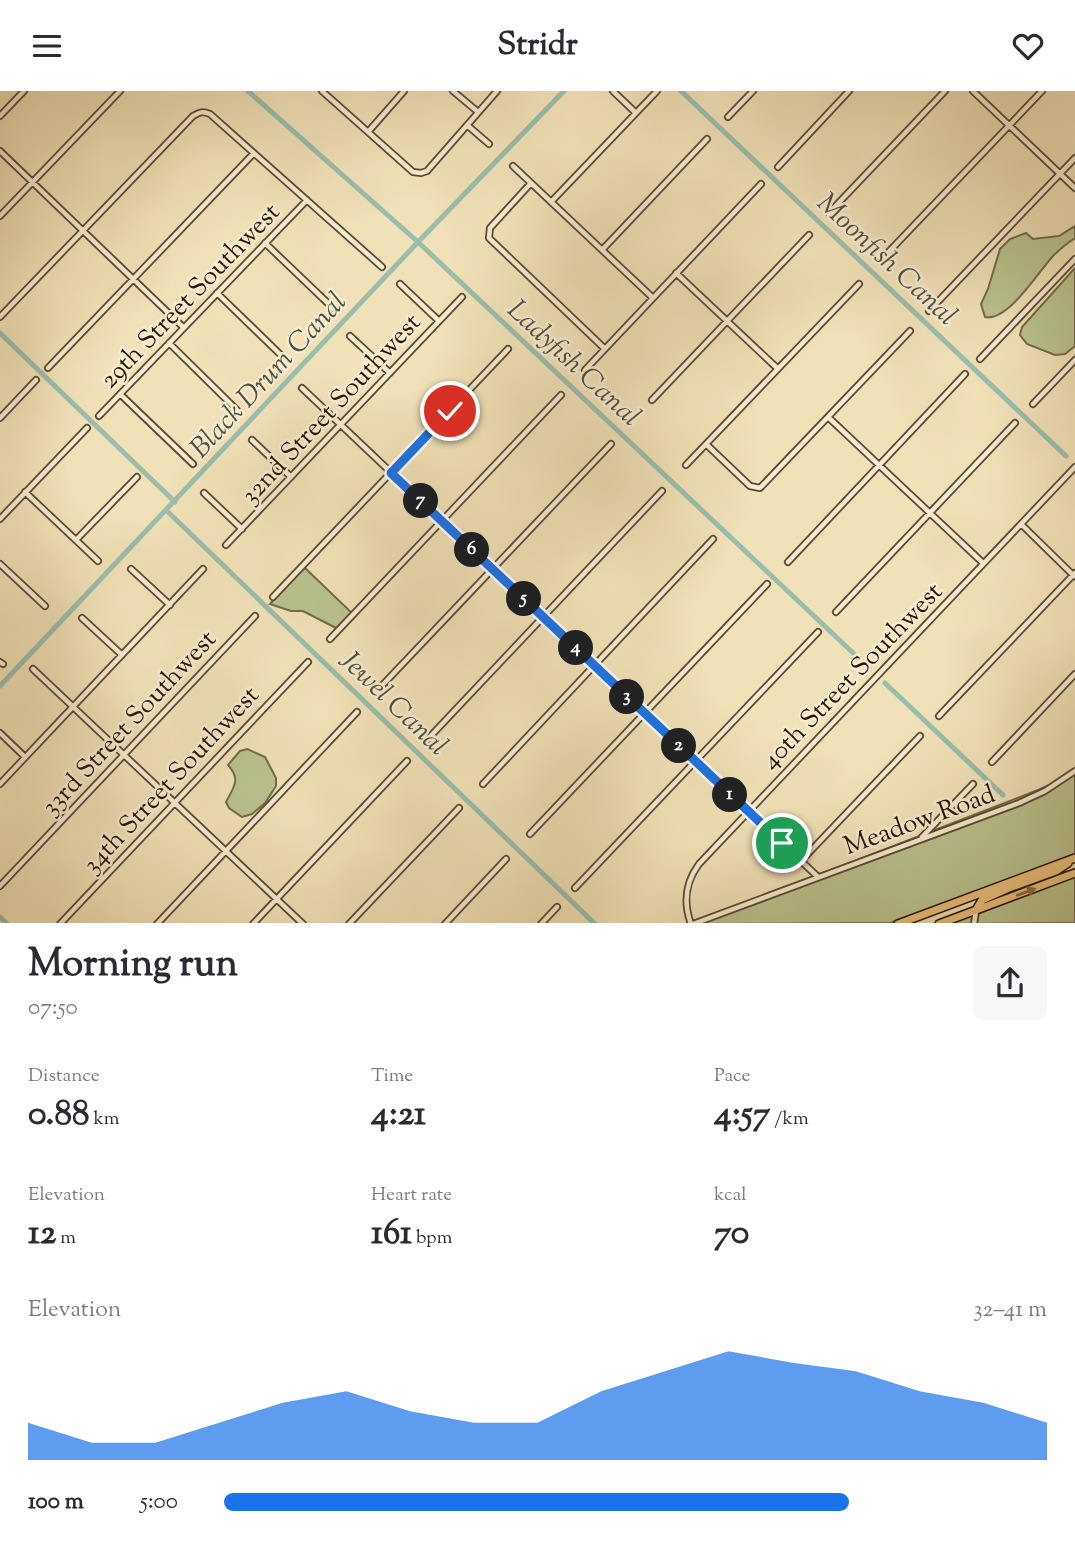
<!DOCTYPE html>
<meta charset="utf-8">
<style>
body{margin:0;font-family:"Sorts Mill Goudy",serif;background:#f7f7f7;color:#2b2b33;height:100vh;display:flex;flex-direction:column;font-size:26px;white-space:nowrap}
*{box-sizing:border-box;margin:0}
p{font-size:23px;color:#7c7c81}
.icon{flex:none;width:38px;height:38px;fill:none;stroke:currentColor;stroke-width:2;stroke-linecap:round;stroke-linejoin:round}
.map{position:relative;height:832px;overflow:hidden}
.drawer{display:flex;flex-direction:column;background:#fff;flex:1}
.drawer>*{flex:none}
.pin{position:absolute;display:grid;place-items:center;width:60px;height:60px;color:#fff;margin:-30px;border:4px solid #fff;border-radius:50%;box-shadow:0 2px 7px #0007}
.km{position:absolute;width:35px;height:35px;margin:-18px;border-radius:50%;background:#222;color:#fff;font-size:19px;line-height:35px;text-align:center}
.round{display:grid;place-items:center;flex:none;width:74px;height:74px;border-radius:10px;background:#f7f7f7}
.head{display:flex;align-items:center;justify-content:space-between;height:119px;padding:0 28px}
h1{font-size:38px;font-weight:700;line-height:52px}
.figures{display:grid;grid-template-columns:repeat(3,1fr);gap:10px;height:119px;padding:7px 28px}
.figures div{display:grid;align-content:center}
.figures b{font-size:35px;font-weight:700}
.figures small{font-size:19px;font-weight:400}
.figures p{font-size:19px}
.chart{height:196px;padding:14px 28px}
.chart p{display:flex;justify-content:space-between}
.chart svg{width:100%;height:126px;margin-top:7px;fill:#1a73e8;opacity:.7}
ul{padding:0 28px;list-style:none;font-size:23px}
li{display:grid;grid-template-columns:112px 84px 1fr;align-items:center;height:52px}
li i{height:18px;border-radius:9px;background:#1a73e8}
header{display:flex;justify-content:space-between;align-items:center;height:91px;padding:0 28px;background:#fff;font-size:32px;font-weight:700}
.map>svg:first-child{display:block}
.green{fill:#bac38f;stroke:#716c4a;stroke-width:2}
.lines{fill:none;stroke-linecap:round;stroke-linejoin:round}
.canal{stroke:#9bbeab;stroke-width:5}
.minor-casing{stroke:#5a4932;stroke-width:8}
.highway-casing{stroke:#281605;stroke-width:10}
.minor{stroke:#f6ecd1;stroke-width:4.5}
.highway{stroke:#e8c07c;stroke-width:7}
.oneway{fill:#886b40}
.route-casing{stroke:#fff;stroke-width:14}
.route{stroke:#1a73e8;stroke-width:9}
.labels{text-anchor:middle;stroke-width:5;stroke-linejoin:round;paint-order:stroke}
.street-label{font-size:26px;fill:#281605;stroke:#f6ecd1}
.water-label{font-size:28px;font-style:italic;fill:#50513f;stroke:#f6ecd1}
</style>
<header><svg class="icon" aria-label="menu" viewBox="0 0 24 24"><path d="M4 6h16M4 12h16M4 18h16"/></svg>Stridr<svg class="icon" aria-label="heart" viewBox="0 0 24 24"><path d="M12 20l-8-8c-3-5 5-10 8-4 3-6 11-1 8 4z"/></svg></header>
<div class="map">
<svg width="1075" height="833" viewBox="0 0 1075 833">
<rect width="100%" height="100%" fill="#f1e1b8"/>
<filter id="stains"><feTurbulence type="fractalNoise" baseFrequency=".00286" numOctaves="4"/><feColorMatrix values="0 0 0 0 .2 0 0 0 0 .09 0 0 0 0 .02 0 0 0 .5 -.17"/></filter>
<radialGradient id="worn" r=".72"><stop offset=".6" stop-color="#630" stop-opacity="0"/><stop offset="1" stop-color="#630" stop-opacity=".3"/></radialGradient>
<!-- green -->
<path class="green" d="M1075 135V147C1067 152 1060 158 1053 165 1039 180 1008 231 985 226L981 213 988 198 1000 158 1010 148 1026 142 1033 148 1059 145Z
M1075 177V255L1065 263 1055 264 1027 253 1020 244 1022 236Z
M305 477 354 524 349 530 336 537 303 520H291L270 513C282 501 290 487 305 477Z
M247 658 265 666 276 687V695L265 712 252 723 242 726 229 717 226 711C234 696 241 688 228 674L240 660Z
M1075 679V764L890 832 692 833 1038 699 1054 692Z
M1075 785V832L947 833Z"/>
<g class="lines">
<!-- canal -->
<path class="canal" d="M248 0 418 151 869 577
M681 0 1066 365
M0 242 175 411
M167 420 595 833
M885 592 1003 704
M0 595 418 151 564 0
M0 826 7 833"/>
<defs>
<path id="minor" d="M322 0 413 81 421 82 427 80 497 0
M453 0 478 21
M613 0 636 22
M973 0 1075 97
M0 25 24 0
M728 26 753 0
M467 34 489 53
M368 41 404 0
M0 60 183 236
M513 75 653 207
M778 76 849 0
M531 92 490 137 489 147 605 258
M551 111 657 0
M829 122 945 0
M0 125 120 0
M265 152 335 219
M602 159 707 48
M880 170 1042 0
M676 182 778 278
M400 193 439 230
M217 202 286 269
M929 220 1075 67
M0 226 193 25C200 21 203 20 210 23L382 176
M350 245 390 282
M169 252 239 321
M980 268 1075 168
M48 277 254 62
M585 279 761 93
M302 297 818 786
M120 303 193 373
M652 309 809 144
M1033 313 1075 269
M99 325 307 109
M828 326 983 472
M0 327 36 289
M252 349 291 386
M706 353 750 395 760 397 910 240
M686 374 859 193
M25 401 98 470
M204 402 242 438
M0 428 87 337
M1021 433 1074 485
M76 449 137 386
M226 454 462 206
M788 471 965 283
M0 473 45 515
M131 478 170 514
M273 506 508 258
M836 521 1015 332
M82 527 122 564
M330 548 561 304
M0 571 3 573
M33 578 303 833
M375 602 611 353
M939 625 1075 482
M0 642 25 666
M426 650 662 400
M992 671 1075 583
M0 693 203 478
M483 693 713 448
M530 743 767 493
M922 746 973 693
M801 770 920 645
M0 795 255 525
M575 797 818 541
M60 833 308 571
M157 833 357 621
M253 833 407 670
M349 833 459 717
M445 833 506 768
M541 833 557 816
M691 833C683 811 685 792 699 773L1075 376
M693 833 1019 712 1045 700 1075 680
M974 833 976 820"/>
<path id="highway" d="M976 819 982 809 1009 797 1056 780 1068 772
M898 833 1075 767
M939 833 1075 782"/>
</defs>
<!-- minor casing -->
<use href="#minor" class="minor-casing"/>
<!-- highway casing -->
<use href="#highway" class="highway-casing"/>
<!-- minor -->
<use href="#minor" class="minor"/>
<!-- highway -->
<use href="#highway" class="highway"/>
</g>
<!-- one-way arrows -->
<defs><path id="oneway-solid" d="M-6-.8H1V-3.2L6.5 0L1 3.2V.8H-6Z" transform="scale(1.75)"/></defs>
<use class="oneway" href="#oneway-solid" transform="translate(1026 801) rotate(-20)"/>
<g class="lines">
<defs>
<path id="route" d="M450 320 391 382 782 752"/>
</defs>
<!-- route casing -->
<use href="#route" class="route-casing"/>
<!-- route -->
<use href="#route" class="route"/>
</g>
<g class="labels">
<!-- street labels -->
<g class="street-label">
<text transform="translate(189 204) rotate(-46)" y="9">29th Street Southwest</text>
<text transform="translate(330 317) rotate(-47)" y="9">32nd Street Southwest</text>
<text transform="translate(851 584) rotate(-46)" y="9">40th Street Southwest</text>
<text transform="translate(128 631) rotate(-47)" y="9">33rd Street Southwest</text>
<text transform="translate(170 688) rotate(-47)" y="9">34th Street Southwest</text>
<text transform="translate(919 728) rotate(-20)" y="9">Meadow Road</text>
</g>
<!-- water labels -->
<g class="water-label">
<text transform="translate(888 167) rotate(43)" y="10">Moonfish Canal</text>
<text transform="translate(575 271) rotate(43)" y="10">Ladyfish Canal</text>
<text transform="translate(267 283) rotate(-47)" y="10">Black Drum Canal</text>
<text transform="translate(395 611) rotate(44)" y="10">Jewel Canal</text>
</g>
</g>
<rect width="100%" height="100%" filter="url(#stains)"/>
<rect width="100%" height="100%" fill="url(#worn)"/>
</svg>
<div class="pin" style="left:782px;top:752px;background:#1e9e55"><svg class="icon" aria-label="arrive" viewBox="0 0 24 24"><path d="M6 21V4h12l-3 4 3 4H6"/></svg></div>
<div class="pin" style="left:450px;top:320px;background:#d93025"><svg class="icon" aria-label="check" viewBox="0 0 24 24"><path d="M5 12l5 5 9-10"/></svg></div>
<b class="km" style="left:730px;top:704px">1</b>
<b class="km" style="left:679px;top:655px">2</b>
<b class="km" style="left:627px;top:606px">3</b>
<b class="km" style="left:576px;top:557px">4</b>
<b class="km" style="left:524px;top:508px">5</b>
<b class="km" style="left:472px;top:459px">6</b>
<b class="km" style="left:421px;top:410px">7</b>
</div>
<section class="drawer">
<div class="head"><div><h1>Morning run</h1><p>07:50</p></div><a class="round"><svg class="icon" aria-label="share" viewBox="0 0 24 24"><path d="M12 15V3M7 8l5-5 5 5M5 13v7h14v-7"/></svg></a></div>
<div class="figures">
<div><p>Distance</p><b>0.88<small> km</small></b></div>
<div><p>Time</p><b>4:21</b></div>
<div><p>Pace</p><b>4:57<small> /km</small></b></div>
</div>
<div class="figures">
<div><p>Elevation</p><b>12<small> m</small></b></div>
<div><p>Heart rate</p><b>161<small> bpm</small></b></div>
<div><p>kcal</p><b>70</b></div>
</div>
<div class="chart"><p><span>Elevation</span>32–41 m</p>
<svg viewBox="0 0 160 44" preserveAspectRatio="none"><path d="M0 44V31L10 38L20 38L30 31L40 24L50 20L60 27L70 31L80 31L90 20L100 13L110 6L120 10L130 13L140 20L150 24L160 31V44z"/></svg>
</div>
<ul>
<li><b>100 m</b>5:00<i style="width:76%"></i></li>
</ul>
</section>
